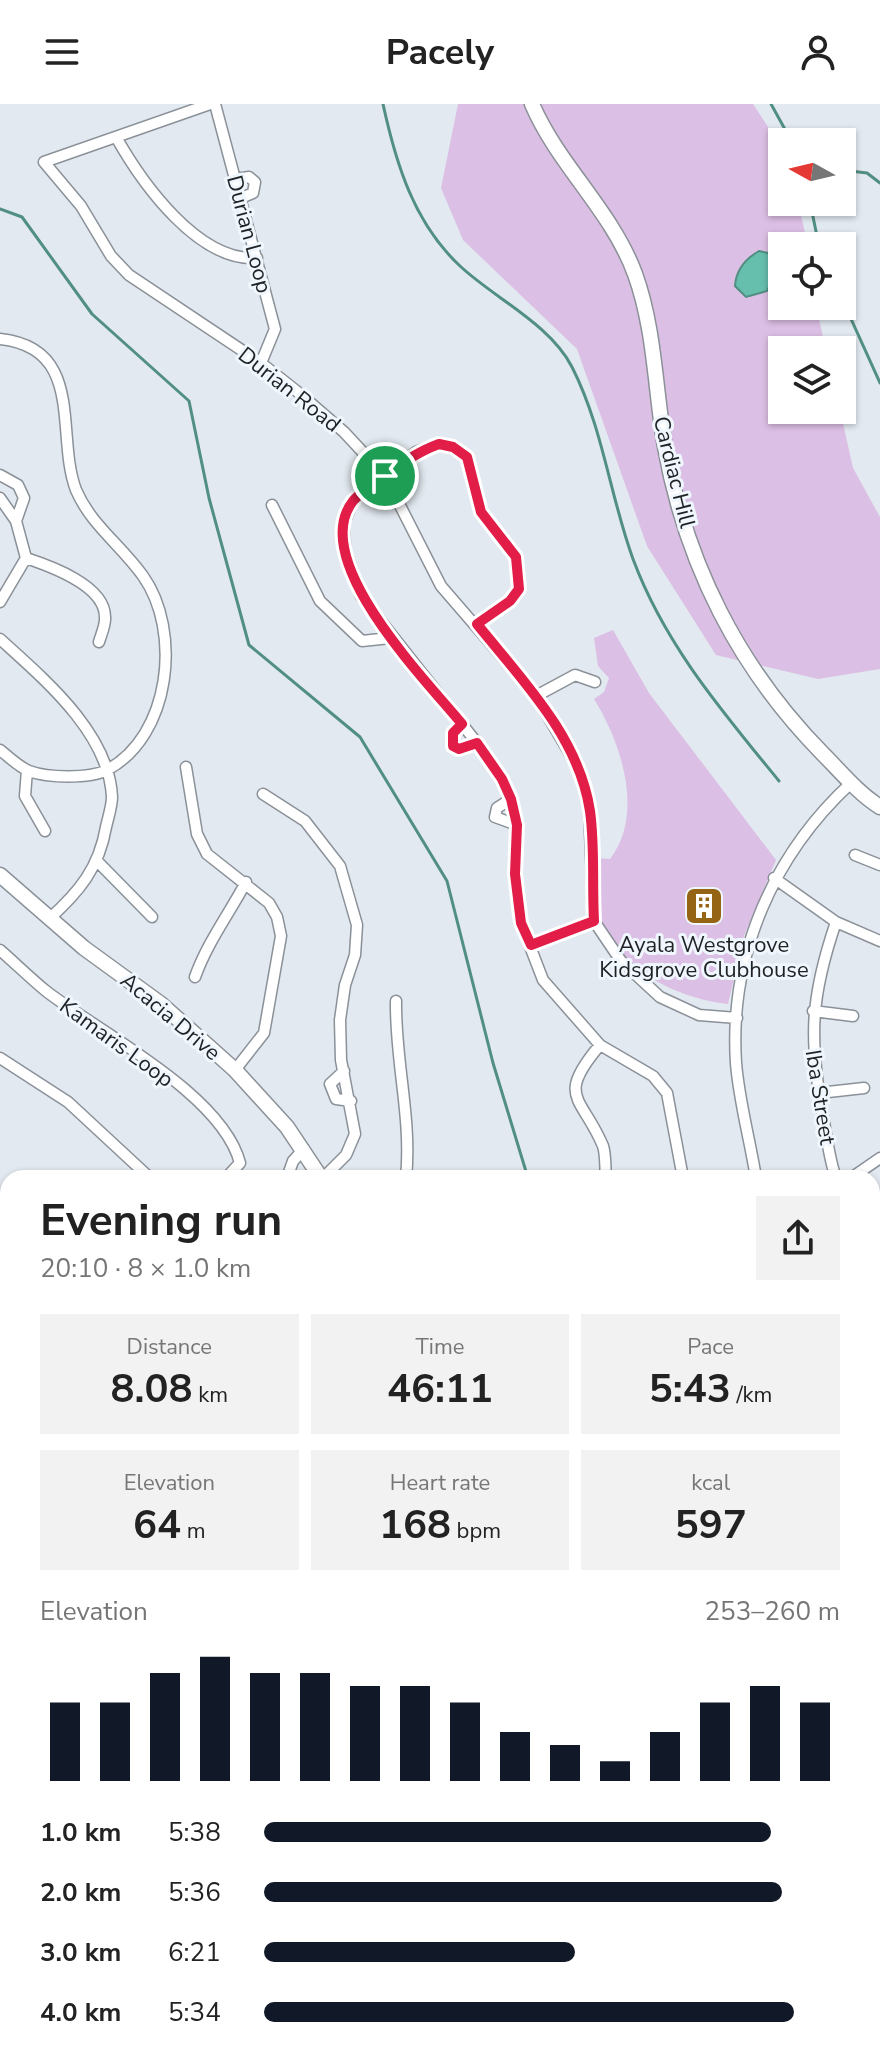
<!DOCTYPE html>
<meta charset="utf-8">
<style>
body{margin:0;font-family:"Nunito Sans",sans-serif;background:#f2f2f2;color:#222;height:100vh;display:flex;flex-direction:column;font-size:30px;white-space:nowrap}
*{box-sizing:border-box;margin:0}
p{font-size:26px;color:#767676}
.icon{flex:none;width:44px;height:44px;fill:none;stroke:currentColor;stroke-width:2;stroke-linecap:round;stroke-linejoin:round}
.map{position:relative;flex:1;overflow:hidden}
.drawer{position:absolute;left:0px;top:1066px;width:880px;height:888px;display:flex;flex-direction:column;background:#fff;border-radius:24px 24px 0 0;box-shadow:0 2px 6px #0004}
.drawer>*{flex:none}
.needle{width:52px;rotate:278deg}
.controls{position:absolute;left:768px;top:24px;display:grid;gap:16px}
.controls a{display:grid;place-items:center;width:88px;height:88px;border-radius:0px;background:#fff;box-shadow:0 2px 6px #0004;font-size:40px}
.pin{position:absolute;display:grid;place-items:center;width:68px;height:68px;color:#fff;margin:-34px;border:4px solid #fff;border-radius:50%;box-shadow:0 2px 8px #0007}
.round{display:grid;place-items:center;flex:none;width:84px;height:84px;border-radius:0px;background:#f2f2f2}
.overview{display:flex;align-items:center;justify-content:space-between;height:136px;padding:0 40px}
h1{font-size:44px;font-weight:700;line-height:60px}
.metrics{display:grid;grid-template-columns:repeat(3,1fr);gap:12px;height:136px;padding:8px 40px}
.metrics div{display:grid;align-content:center;border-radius:0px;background:#f2f2f2;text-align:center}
.metrics b{font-size:40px;font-weight:700}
.metrics small{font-size:22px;font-weight:400}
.metrics p{font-size:22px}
.chart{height:224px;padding:16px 40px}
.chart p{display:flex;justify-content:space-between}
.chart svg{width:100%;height:144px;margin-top:8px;stroke:#111827;stroke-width:6}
ul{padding:0 40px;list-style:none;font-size:26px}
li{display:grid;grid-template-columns:128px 96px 1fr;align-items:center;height:60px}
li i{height:20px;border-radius:10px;background:#111827}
header{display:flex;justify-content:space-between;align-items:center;height:104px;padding:0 40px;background:#fff;font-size:36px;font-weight:700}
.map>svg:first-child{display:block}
.green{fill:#dcbfe4}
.water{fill:#66beac;stroke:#518f83;stroke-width:2}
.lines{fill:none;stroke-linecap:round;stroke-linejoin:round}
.stream{stroke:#518f83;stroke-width:3}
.street-casing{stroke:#8b9198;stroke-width:13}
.secondary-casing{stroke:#8b9198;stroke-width:17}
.street{stroke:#fff;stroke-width:10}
.secondary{stroke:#fff;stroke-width:14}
.route-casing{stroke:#fff;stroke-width:16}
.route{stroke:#e11d48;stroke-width:10}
.labels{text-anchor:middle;stroke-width:6;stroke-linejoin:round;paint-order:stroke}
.street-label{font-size:22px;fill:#1f2224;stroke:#eff6fd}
.poi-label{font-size:22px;fill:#1f2224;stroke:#eff6fd}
</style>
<header><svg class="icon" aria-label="menu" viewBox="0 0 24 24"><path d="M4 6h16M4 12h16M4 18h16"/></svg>Pacely<svg class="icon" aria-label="person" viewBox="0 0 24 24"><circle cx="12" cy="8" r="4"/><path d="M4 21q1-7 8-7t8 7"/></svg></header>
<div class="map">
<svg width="880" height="1954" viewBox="0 0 880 1954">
<rect width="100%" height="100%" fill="#e2e9f0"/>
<!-- green -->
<path class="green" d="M458 0H753L782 44V98H798L808 142H782V202H816L826 246H782V306H840L853 364 880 413V565L818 575 716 551 647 442 577 245 463 136 441 84Z
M613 526 649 589 776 756 744 832 728 900C680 895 618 866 600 816 594 799 597 772 596 754L610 755C645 710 621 638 594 595L604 588 609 574 598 562 594 534Z"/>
<!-- water -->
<path class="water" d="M759 147 768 149 777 157V167L767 187 746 193 735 182C736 166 745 155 759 147Z"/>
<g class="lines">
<!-- stream -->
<path class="stream" d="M383 0C396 60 414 119 460 162 494 194 550 220 572 263 603 324 610 392 633 455 665 541 722 607 779 677
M771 0 792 38
M842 66 867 69 880 79
M810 98 819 142
M0 105 22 113 92 210 189 297 209 394 249 541 360 633 447 777 493 959 528 1074
M842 195 880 279
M825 1954 827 1946"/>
<defs>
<path id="street" d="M210 0 44 58 81 102 111 152 129 171 261 259 299 289 344 328 385 372 441 482 536 592 579 665 589 705 594 817 621 857 660 893 699 911 737 914
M215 0 275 225 261 259
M116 33C142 79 198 158 257 154
M236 75 249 73 255 78 253 89 241 94
M0 235C86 244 55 331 76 386 91 421 121 441 143 472 182 527 171 632 107 666 89 675 48 674 29 667 19 663 9 653 0 646
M0 371 18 381 24 394 16 417
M0 394 16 417 26 454 0 498
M272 401 320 497 362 537 390 534
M26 454C50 462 105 481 105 513 106 520 101 531 99 538
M477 520 510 497 519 485 516 453 481 408 467 353 453 343 439 340 416 348 353 397 344 419 345 446 361 492 477 639 502 675 511 695 517 721 515 770 521 819 543 876 600 941 653 972 667 989 683 1074
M0 535C44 575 109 629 112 693 112 702 108 714 106 723 99 764 79 788 49 815
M536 592 575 571 595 578
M462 620 453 629V642L459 645 477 639
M186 663 197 730 207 750 269 799 277 813 281 832 264 929 235 966
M27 666 25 692 45 727
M263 690 305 717 340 762 357 821 355 851 345 881 340 916 341 956 355 1030 346 1051 323 1074
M511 695 497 704 495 713 517 721
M855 751 880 761
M97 757 152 813
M774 774 836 818 880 837
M531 841 594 817
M0 846C15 859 30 874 46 887 100 929 222 990 240 1059L226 1074
M195 873C207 839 229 810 246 778
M396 897C395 957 412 1014 406 1074
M813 907 853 912
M600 941C555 994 582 992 603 1042 606 1051 605 1064 606 1074
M0 954 68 998 150 1074
M344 967 330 980 336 995 351 997
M819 989 864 984
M287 1074 293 1057 304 1045
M756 1074C750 1036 739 997 736 959 729 851 773 751 851 679
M836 1074C829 1055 827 1033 823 1013 809 935 810 894 836 818
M851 1074 880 1054
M0 1159 8 1158
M0 1311 8 1316
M872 1335 880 1322
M0 1380 8 1379
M872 1385C880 1427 869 1472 880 1514
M0 1487 8 1488
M0 1656 8 1667
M159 1946 173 1954
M341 1946 342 1954
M410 1946 411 1954
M474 1946 475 1954
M555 1946 565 1954
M665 1946 673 1954
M752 1946 756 1954
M242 1954 244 1946
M789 1954 792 1946"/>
<path id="secondary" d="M532 0C558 61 612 107 635 170 655 225 655 286 665 343 686 460 739 565 823 650 841 668 858 689 880 703
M0 771 84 844 161 900 235 966 287 1023 321 1074
M872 1163 880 1151"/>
</defs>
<!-- street casing -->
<use href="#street" class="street-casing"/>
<!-- secondary casing -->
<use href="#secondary" class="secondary-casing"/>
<!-- street -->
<use href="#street" class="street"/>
<!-- secondary -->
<use href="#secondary" class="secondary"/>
</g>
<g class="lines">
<defs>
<path id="route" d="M439 340 453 343 467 353 481 408 516 453 519 485 510 497 477 520C522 576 579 633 590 707 595 743 592 780 594 817L531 841 521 819 515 770 517 721 511 695 502 675 477 639 459 645 453 642V629L462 620C426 576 307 456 353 397 360 388 374 381 382 374 401 360 417 348 439 340Z"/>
</defs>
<!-- route casing -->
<use href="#route" class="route-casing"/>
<!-- route -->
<use href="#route" class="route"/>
</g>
<!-- icons -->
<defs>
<symbol id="building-square" viewBox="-11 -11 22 22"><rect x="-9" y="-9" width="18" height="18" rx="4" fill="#956515" stroke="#eff6fd"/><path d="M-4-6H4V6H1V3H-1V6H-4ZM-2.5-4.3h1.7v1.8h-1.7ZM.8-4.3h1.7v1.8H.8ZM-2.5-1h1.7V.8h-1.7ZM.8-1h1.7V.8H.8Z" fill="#fff"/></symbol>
</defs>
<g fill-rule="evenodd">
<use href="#building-square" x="682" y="780" width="44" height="44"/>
</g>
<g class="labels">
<!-- street labels -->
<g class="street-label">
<text transform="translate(250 130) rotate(75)" y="8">Durian Loop</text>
<text transform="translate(290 285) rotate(38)" y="8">Durian Road</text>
<text transform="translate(675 368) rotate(76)" y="8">Cardiac Hill</text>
<text transform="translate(171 912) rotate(40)" y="8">Acacia Drive</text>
<text transform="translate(117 938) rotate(36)" y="8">Kamaris Loop</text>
<text transform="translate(821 993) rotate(81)" y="8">Iba Street</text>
</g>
<!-- poi labels -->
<g class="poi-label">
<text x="704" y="848">Ayala Westgrove<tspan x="704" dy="25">Kidsgrove Clubhouse</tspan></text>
</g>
</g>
</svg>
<div class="controls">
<a><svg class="needle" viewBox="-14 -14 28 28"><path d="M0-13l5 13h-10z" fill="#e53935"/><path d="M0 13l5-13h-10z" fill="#767676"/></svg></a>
<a><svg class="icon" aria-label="locate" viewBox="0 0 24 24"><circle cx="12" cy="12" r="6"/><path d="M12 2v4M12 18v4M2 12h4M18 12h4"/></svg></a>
<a><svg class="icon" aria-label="layers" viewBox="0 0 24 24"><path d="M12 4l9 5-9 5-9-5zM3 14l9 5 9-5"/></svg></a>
</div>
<div class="pin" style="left:385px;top:372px;background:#1e9e55"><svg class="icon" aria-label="arrive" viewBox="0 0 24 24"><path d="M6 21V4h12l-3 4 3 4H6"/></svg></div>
<section class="drawer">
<div class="overview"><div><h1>Evening run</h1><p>20:10 · 8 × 1.0 km</p></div><a class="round"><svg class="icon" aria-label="share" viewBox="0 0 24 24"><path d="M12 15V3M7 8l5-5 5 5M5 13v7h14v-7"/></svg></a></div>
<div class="metrics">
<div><p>Distance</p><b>8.08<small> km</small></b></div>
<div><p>Time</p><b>46:11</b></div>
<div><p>Pace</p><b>5:43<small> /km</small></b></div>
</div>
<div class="metrics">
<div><p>Elevation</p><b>64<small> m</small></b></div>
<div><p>Heart rate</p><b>168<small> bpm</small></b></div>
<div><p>kcal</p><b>597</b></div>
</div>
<div class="chart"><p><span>Elevation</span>253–260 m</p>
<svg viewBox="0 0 160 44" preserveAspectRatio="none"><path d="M5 44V20M15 44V20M25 44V11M35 44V6M45 44V11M55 44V11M65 44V15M75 44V15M85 44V20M95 44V29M105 44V33M115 44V38M125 44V29M135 44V20M145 44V15M155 44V20"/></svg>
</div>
<ul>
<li><b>1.0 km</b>5:38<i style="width:88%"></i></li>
<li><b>2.0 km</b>5:36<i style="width:90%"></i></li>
<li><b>3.0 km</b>6:21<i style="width:54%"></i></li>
<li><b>4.0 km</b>5:34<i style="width:92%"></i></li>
</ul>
</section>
</div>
